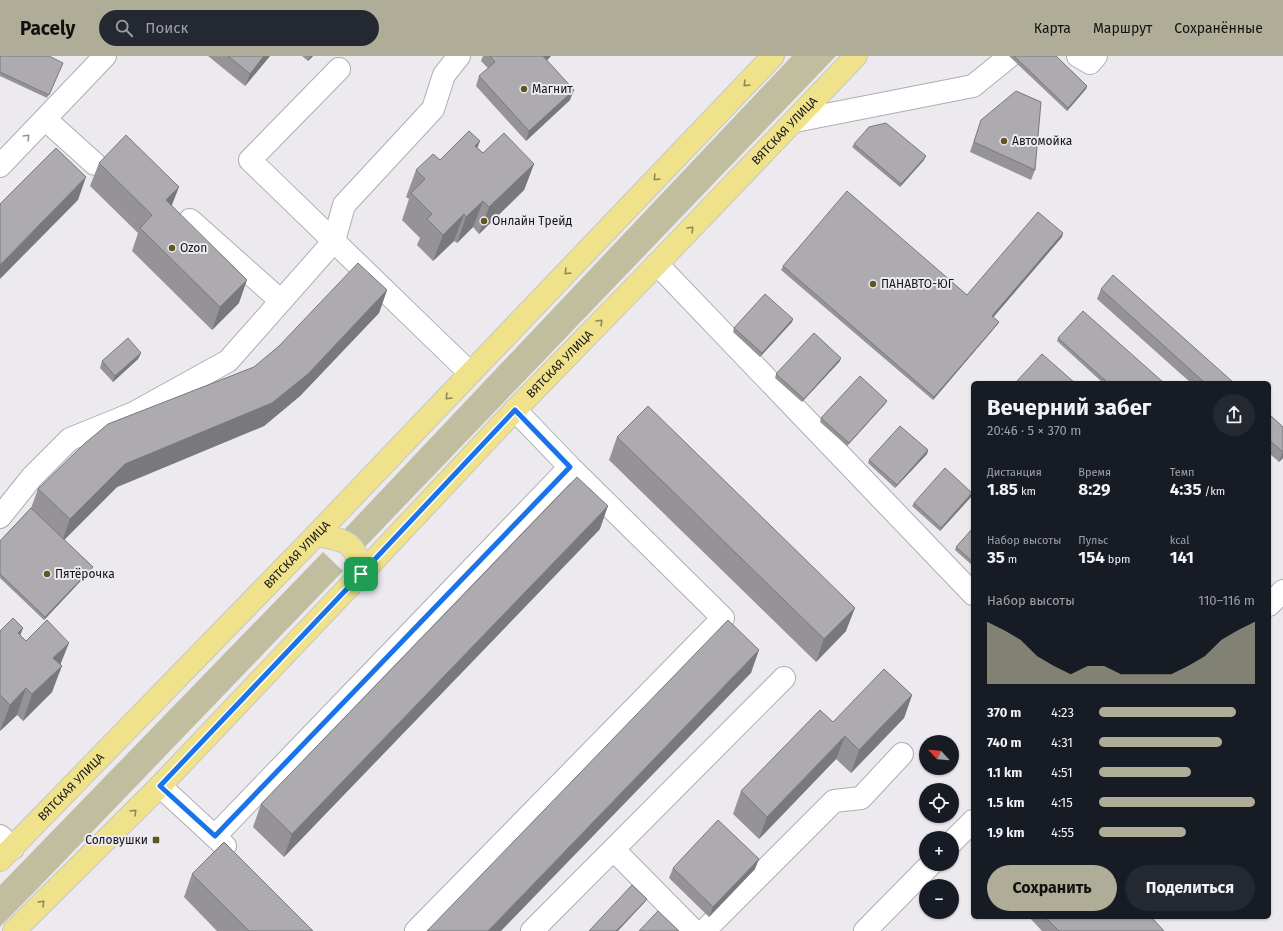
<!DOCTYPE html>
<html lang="ru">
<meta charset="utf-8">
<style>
body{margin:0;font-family:"Fira Sans",sans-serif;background:#242831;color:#f1f3f6;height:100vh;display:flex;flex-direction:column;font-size:15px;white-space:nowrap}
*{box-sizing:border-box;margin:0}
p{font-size:13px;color:#9ea1a6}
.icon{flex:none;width:22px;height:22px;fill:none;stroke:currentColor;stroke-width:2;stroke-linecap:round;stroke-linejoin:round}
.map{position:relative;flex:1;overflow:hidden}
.panel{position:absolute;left:971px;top:325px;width:300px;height:538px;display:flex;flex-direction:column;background:#171b24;border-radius:6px;box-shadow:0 1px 3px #0004}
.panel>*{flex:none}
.needle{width:26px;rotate:296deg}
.tools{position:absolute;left:919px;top:679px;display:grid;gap:8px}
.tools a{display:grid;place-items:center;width:40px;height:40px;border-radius:50%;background:#171b24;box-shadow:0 1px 3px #0004;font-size:20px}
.pin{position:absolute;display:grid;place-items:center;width:34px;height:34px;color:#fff;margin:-17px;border-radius:8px;box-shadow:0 2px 6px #0006}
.round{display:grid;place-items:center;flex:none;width:42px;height:42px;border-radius:21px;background:#242831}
.headline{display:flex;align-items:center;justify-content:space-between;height:68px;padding:0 16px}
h1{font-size:22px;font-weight:700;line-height:30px}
.stats{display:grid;grid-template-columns:repeat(3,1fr);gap:6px;height:68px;padding:4px 16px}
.stats div{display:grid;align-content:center}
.stats b{font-size:17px;font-weight:700}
.stats small{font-size:11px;font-weight:400}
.stats p{font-size:11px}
.chart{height:112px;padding:8px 16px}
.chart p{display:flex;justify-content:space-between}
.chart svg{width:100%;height:72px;margin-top:4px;fill:#afad97;opacity:.7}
.cta{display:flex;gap:8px;margin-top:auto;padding:8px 16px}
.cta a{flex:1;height:46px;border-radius:24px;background:#afad97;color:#111;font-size:16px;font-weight:700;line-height:46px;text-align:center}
.cta a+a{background:#242831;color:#f1f3f6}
ul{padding:0 16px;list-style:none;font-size:13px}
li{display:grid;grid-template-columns:64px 48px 1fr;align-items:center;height:30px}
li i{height:10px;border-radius:5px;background:#afad97}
header{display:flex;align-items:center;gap:24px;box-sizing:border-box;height:56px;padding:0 20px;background:#afad97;color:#111}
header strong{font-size:19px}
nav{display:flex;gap:22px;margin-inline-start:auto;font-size:14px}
.search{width:280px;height:36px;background:#242831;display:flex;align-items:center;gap:10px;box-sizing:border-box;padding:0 14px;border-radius:22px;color:#9ea1a6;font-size:15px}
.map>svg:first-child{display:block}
.green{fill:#c1bd9f}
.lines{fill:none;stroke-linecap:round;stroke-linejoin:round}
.minor-casing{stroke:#b0adb2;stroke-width:24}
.major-casing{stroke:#c7c7c7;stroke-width:24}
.minor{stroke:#fff;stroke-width:22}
.major{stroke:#efe28b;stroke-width:22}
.wall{fill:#959396}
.shaded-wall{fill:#79787a}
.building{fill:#adabaf;stroke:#79787a}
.oneway{stroke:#8e8657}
.oneway2{stroke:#979697}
.route-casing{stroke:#fff;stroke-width:8}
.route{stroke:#1a73e8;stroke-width:5}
.poi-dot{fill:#5f5723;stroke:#eceaef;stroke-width:1.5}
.labels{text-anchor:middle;stroke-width:4;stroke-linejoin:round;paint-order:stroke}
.poi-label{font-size:12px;fill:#171617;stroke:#eceaef;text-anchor:start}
.street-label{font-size:12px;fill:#171617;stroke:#eceaef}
</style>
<header>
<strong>Pacely</strong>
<div class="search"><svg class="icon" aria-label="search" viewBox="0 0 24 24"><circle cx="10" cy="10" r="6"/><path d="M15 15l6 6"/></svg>Поиск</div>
<nav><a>Карта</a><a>Маршрут</a><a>Сохранённые</a></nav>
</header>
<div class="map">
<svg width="1283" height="875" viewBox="0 0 1283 875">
<rect width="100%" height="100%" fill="#eceaef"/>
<!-- green -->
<path class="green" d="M792 0H836L362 494 342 476Z
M323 496 343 515 43 827 0 871V829Z"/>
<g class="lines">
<defs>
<path id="minor" d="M1078 0 1090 7 1096 0
M339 13 250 104 470 317
M45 63 95 108
M795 65 973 30 1010 0
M0 110 105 0
M190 164 281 245
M657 208 973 538
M0 461 32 421 70 383 134 357 228 305 334 185 344 149 433 53 444 19 459 0
M1269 549 1283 535
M160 730 225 790
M0 780 13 792
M215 780 570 411
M952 786 973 765
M614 794 694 875
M416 875 723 562 570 411 515 354
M532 875 784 622
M704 875 834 745 861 742 902 698
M865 875 931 808"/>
<g id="major">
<path d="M316 479C346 484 357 486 361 518"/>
<path id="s1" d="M0 804 316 479 773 0"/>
<path id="s2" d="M14 875 160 730 361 518 515 354 657 208 856 0"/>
</g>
</defs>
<!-- minor casing -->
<use href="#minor" class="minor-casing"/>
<!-- major casing -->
<use href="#major" class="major-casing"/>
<!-- minor -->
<use href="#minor" class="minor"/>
<!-- major -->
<use href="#major" class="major"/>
</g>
<!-- wall -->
<path class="wall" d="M0 0 63 7 47 42 0 20Z
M208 0H270L245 30Z
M302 0H313L308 5Z
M483 0H551L547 4 570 44 526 85 476 30 479 20 488 12 481 5Z
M1009 0H1056L1087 30 1086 33 1067 55Z
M981 64 1035 114 1031 124 970 96Z
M854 88 924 104 900 131 852 91Z
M477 92 483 97 534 108 524 134 479 178 473 171 457 187 454 185 433 205 417 189 420 182 402 164 409 143 406 141 416 114 440 104Z
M99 107 172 150 239 247 212 274 132 195 138 177 90 130Z
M1062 181 993 261 999 266 997 269 933 344 781 214 783 210 967 239Z
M1101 233 1234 327H1191L1097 243Z
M387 234 379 257 300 340 264 370 117 431 64 484 93 511 91 514 44 564 0 522V485L31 452 38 433 254 311Z
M792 266 760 301 733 276 734 272Z
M1058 282 1164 327H1103L1057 285Z
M141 297 138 303 113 326 100 312 102 305Z
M840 305 802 346 775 322 776 318Z
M885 348 847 390 820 366 821 362Z
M1269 358 1283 371V402L1279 406 1269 397Z
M617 381 846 575 816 606 609 404Z
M928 394 927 398 895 432 868 407 869 404Z
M972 437 971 441 940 475 912 450 914 447Z
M973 472V510L955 494 956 491Z
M600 473 284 801 253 771 261 748Z
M0 575 20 579 26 585 61 609 52 636 23 665 17 659 0 675Z
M973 624V631L971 629 972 625Z
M912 639 904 662 851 717 836 703 759 783 733 758 741 735 833 666Z
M673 812 755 813 709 861 669 822Z
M192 818 313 875H217L184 841Z
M1029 861H1151L1164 875H1042Z"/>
<!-- shaded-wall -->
<path class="shaded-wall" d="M264 0H270L245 30 250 18Z
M310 0H313L308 5Z
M544 0H551L540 11Z
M1087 30 1086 33 1067 55 1068 52Z
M574 34 570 44 526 85 529 75Z
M480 85 470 111 475 90Z
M926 100 924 104 900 131 901 128Z
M534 108 524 134 479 178 489 151Z
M86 121 78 144 0 223V209Z
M179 131 170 154 166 144Z
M483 145 473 171 457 187 466 161Z
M464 158 454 185 433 205 443 179Z
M1063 177 1062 181 991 264 992 260Z
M247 224 239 247 212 274 220 251Z
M387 234 379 257 300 340 264 370 117 431 62 486 70 463 125 408Z
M793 263 792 266 760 301 762 297Z
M999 266 997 269 933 344 934 341Z
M141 297 138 303 113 326 115 320Z
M841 302 840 305 802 346 804 343Z
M887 345 885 348 847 390 849 387Z
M928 394 927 398 895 432 897 429Z
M1283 396V402L1279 406Z
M972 437 971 441 940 475 941 472Z
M608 450 600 473 284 801 292 778Z
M93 511 91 514 44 564 45 561Z
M855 552 846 575 816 606 824 583Z
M23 572 13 599 18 577Z
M69 587 59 612 62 610 52 636 23 665 32 638 53 602Z
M759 594 751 617 501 875H488Z
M26 632 17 659 0 675 10 649Z
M912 639 904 662 851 717 859 694Z
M845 680 836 703 759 783 767 761Z
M759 803 755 813 709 861 713 851Z
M647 843 645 846 618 875H616Z"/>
<!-- building -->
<path class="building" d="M0 0H49L63 7 49 39 0 16Z
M228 0H264L250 18Z
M490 0H543L574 34 529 75 479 20 495 6Z
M1014 0H1056L1087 30 1068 52Z
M1016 35 1041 46 1035 114 974 86 981 64Z
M886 67 926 100 901 128 854 88 869 71Z
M469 75 480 85 475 90 483 97 504 77 534 108 489 151 483 145 466 161 464 158 443 179 427 163 432 158 411 137 425 123 416 114 433 98 440 104Z
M126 79 179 131 166 144 247 224 220 251 140 172 152 159 99 107Z
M56 92 86 121 0 209V148Z
M847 135 967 239 1038 156 1063 177 992 260 999 266 934 341 783 210Z
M358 207 387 234 308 318 272 347 125 408 70 463 38 433 84 388 108 368 254 311 279 290Z
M1113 219 1234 327H1205L1101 233Z
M765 238 793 263 762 297 734 272Z
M1083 255 1164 327H1108L1058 282Z
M814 277 841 302 804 343 776 318Z
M128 282 141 297 115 320 102 305Z
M1042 298 1075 327H1017L1016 326Z
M860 320 887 345 849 387 821 362Z
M648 350 855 552 824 583 617 381Z
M1269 358 1283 371V396L1269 384Z
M900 370 928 394 897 429 869 404Z
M945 412 972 437 941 472 914 447Z
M577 421 608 450 292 778 261 748Z
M31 452 93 511 45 561 0 518V485Z
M973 472V506L956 491Z
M13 562 23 572 18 577 26 585 47 564 69 587 53 602 62 610 32 638 26 632 10 649 0 639V575Z
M728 564 759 594 488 875H427Z
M884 613 912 639 859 694 845 680 767 761 741 735 820 654 833 666Z
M718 764 759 803 713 851 673 812Z
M224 786 313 875H249L192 818Z
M632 829 647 843 616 875H589Z
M658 855 679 875H639Z
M1045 861H1151L1164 875H1059Z"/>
<!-- one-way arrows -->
<defs><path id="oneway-chevron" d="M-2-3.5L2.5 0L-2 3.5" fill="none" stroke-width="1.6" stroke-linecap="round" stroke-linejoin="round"/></defs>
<g class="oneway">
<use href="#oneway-chevron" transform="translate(746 28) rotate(134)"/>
<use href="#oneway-chevron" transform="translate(656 122) rotate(134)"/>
<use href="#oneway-chevron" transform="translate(691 173) rotate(-46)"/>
<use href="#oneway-chevron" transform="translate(567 216) rotate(134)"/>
<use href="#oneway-chevron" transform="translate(600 266) rotate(-46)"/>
<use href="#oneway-chevron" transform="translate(448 341) rotate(134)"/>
<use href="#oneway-chevron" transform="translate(134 756) rotate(-45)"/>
<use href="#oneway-chevron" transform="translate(42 847) rotate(-45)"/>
</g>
<use class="oneway2" href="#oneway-chevron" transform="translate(27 81) rotate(-46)"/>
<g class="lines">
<defs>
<path id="route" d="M515 354 570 411 215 780 160 730 361 518Z"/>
</defs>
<!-- route casing -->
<use href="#route" class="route-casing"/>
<!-- route -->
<use href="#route" class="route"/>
</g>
<!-- markers -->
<g class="poi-dot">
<circle cx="524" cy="33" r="4"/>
<circle cx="1004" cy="85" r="4"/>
<circle cx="484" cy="165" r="4"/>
<circle cx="172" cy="192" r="4"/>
<circle cx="873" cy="228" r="4"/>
<circle cx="47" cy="518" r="4"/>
<rect x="152" y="780" width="8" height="8" rx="2"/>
</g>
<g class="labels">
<!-- poi labels -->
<g class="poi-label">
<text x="532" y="37">Магнит</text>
<text x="1012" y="89">Автомойка</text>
<text x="492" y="169">Онлайн Трейд</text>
<text x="180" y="196">Ozon</text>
<text x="881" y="232">ПАНАВТО-ЮГ</text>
<text x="55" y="522">Пятёрочка</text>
<text x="148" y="788" text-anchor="end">Соловушки</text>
</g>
<!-- street labels -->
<g class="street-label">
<text dy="4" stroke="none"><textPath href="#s2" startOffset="1111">ВЯТСКАЯ УЛИЦА</textPath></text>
<text dy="4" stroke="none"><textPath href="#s2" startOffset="787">ВЯТСКАЯ УЛИЦА</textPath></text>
<text dy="4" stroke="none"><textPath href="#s1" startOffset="426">ВЯТСКАЯ УЛИЦА</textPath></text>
<text dy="4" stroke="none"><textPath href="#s1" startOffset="102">ВЯТСКАЯ УЛИЦА</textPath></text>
</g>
</g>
</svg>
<div class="tools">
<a><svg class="needle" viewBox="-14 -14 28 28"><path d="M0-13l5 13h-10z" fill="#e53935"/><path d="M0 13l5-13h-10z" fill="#9ea1a6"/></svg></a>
<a><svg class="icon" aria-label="locate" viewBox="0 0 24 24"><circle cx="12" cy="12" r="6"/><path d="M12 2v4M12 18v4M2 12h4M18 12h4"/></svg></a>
<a>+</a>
<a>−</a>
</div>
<div class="pin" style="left:361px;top:518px;background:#1e9e55"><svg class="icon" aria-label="arrive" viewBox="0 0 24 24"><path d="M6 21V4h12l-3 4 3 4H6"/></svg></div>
<section class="panel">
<div class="headline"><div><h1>Вечерний забег</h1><p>20:46 · 5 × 370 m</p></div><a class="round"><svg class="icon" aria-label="share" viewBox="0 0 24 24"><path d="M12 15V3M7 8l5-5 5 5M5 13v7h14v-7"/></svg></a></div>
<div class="stats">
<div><p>Дистанция</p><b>1.85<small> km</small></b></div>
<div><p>Время</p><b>8:29</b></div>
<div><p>Темп</p><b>4:35<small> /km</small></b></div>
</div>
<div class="stats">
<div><p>Набор высоты</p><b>35<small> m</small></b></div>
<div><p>Пульс</p><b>154<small> bpm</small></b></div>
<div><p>kcal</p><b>141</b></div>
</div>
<div class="chart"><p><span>Набор высоты</span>110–116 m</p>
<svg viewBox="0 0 160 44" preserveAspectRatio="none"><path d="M0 44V6L10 11L20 17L30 27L40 33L50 38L60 33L70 33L80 38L90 38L100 38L110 38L120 33L130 27L140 17L150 11L160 6V44z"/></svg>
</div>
<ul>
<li><b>370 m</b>4:23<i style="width:88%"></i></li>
<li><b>740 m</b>4:31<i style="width:79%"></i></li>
<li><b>1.1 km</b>4:51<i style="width:59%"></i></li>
<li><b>1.5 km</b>4:15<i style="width:100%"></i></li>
<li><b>1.9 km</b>4:55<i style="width:56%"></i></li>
</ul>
<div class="cta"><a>Сохранить</a><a>Поделиться</a></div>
</section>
</div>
